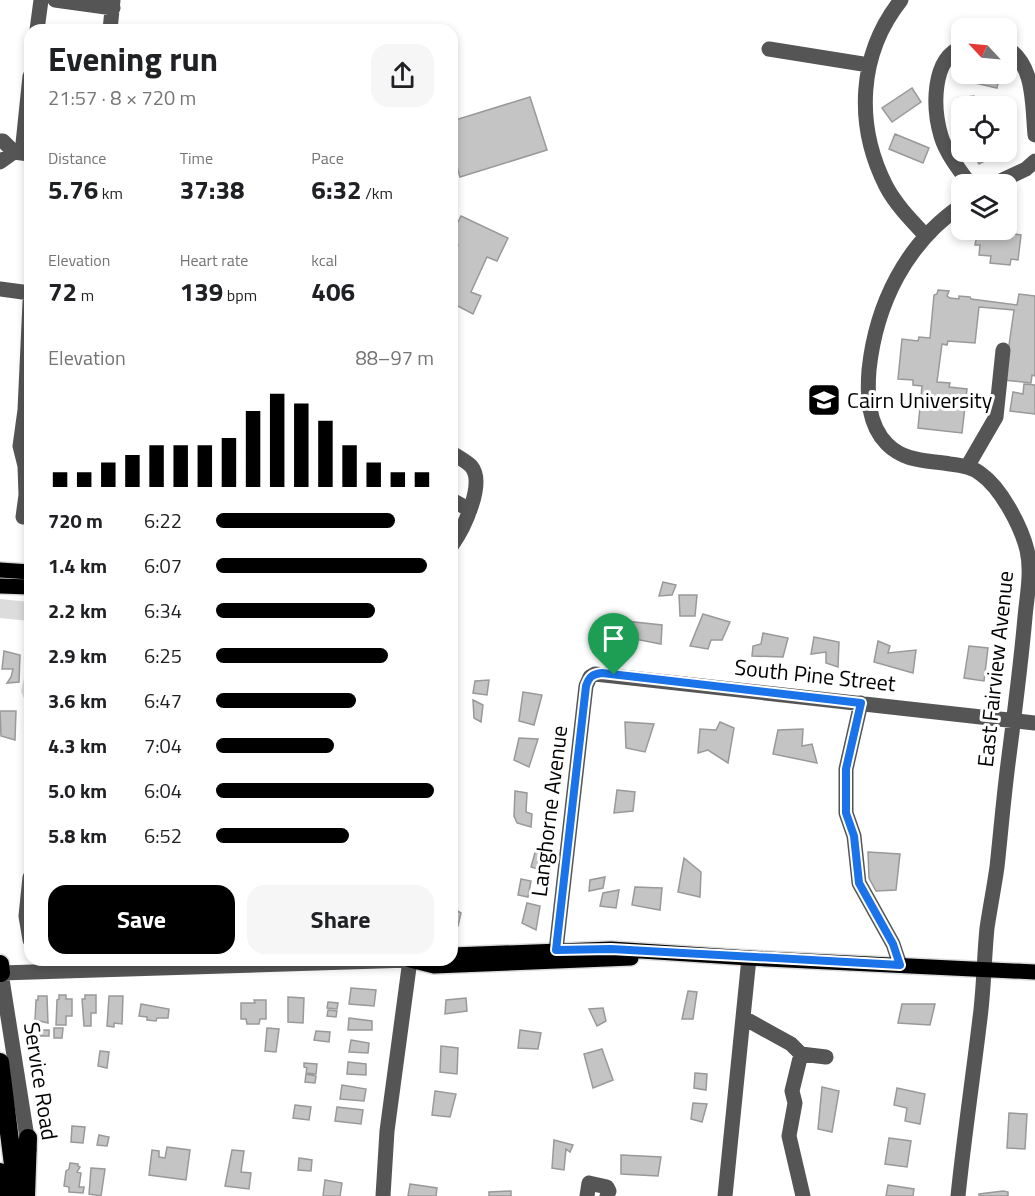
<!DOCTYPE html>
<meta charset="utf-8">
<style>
body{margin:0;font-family:"Titillium Web",sans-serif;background:#f6f6f6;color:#202124;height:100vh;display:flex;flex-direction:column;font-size:22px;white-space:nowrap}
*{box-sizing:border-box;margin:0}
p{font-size:20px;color:#757577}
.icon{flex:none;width:33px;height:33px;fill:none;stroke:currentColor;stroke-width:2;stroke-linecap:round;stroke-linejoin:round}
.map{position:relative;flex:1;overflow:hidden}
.sheet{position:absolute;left:24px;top:24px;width:434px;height:942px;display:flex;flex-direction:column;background:#fff;border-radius:18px;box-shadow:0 3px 9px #0003}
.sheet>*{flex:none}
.needle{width:39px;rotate:296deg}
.tools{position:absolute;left:951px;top:18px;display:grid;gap:12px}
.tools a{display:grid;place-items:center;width:66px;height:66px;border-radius:12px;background:#fff;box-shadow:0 3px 9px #0003;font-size:30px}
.pin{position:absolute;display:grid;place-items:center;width:51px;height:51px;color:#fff;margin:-62px -26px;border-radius:50% 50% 50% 0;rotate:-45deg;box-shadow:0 0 6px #0007}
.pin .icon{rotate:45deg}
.round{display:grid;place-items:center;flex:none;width:63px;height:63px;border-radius:18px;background:#f6f6f6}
.head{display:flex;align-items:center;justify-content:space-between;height:102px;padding:0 24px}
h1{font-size:33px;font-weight:700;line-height:45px}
.metrics{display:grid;grid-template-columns:repeat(3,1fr);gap:9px;height:102px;padding:6px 24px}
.metrics div{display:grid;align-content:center}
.metrics b{font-size:26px;font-weight:700}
.metrics small{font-size:16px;font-weight:400}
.metrics p{font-size:16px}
.chart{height:168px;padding:12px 24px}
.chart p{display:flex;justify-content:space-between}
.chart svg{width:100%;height:108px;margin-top:6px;stroke:#000;stroke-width:6}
.action{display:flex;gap:12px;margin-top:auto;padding:12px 24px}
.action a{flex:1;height:69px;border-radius:18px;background:#000;color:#fff;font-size:24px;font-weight:700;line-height:69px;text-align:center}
.action a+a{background:#f6f6f6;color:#202124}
ul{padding:0 24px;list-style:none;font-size:20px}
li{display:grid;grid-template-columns:96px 72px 1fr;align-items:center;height:45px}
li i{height:15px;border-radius:8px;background:#000}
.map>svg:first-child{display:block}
.green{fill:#dcdcdc}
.building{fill:#c4c4c4;stroke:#999;stroke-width:1.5}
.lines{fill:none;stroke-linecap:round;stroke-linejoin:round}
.major-casing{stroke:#dbdbdb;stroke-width:18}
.highway-casing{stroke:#dbdbdb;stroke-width:21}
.minor{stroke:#555;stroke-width:15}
.major{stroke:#000;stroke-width:15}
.highway{stroke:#000;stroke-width:18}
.route-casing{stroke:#fff;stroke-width:12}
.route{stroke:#1a73e8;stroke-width:8}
.labels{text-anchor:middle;stroke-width:6;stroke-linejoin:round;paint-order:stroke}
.poi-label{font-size:22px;fill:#000;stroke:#fff;text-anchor:start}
.street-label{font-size:22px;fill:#000;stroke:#fff}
</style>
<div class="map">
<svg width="1035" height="1196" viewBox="0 0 1035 1196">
<rect width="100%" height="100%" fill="#fff"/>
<!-- green -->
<path class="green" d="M0 599 30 602V621L0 618Z
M30 653V714L21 691Z"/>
<!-- building -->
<path class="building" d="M964 74H1000L997 88 962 80Z
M912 88 921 102 892 122 882 108Z
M974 96 976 106H962V124L958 98Z
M530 97 547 150 460 177 452 150V121Z
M895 134 929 148 923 163 889 149Z
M972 152H1002L979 164Z
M461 216 508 238 497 261 487 257 471 292 481 296 473 314 452 303V259L458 245 452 243 454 231 452 230V219L458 222Z
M981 230 1021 235 1018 260 1011 259 1010 265 990 263 991 256 979 255 980 245H975L977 235H981Z
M938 290 949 291 947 296 950 298 959 299V296L970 297 971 299 1017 305 1019 294 1035 296V376L1032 375 1031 383 1004 380 1014 310 979 307 975 343 948 341 947 345 942 344 937 382 950 383 949 387 967 389 962 433 918 428 922 386 913 385V380L898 379 902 339 918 341 919 337 930 338 934 295 937 294Z
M1024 384 1035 385V414L1010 411 1013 392 1023 394Z
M663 582 676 585 672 595 659 596Z
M679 595H697L695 616H680Z
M703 614 730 622 722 640H711L708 649 690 646Z
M625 621 662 625 661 644 624 637Z
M763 633 788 638 783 657 752 656 753 646 761 644Z
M814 637 839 642 838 667 826 663V652L811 654Z
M878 641 890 646 888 653 916 650 913 673 874 662Z
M969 646 988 648 984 681 964 678Z
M4 651 20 655 19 682 7 683 11 677 13 669H2Z
M489 680 487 695 473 693 475 681Z
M523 692 542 695 534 725 519 721Z
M473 700 483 705 481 722 474 718Z
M0 711H16L15 740 1 736Z
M625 722 654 724 645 752 626 748Z
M720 722 734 728 728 763 708 750 698 753 700 729 716 730Z
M803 729 802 746 812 744 817 763 773 754 778 730Z
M519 738 538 739 529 767 514 760Z
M617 790 635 792 633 811 614 813Z
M515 791 527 793 526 812 532 814 531 827 517 823 514 816Z
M536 849 546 851 542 870 531 867Z
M868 852 900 854 896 890 876 891 869 878Z
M684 858 701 872 700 897 678 892Z
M605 877 603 888 589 891 590 880Z
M521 879 531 881 528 897 518 895Z
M635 887 662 888 660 910 632 905Z
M619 890 616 908 600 906 603 893Z
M527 903 540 906 536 930 522 923Z
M452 908 461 913 458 926 452 927Z
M351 988 376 990 374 1006 349 1004Z
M688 991 697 992 693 1019H682Z
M59 995H66V999H72V1016H66V1025H56L57 1000 59 999Z
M85 995H96V1013H91V1026H84L82 999H85Z
M38 996H47L48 1023 35 1020 36 1000H38Z
M109 996H123L122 1024 114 1023V1027L107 1026Z
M288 997 304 998 303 1023 288 1022Z
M466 998 467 1011 445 1014 446 1000Z
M254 1000H266V1019H260L259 1024H247L246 1019H241V1003H255Z
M328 1002 338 1003 337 1009 327 1008Z
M141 1004 169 1009 168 1018H157L156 1021 147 1020V1017L139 1016Z
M902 1004H935L930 1025 898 1023Z
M603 1008 606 1021 597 1026 589 1009Z
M328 1010 337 1011 336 1017 327 1016Z
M349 1018 372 1021V1030H348Z
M54 1028H63L62 1038H54Z
M267 1028 279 1029 276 1052 265 1051Z
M38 1030H49V1036H38Z
M520 1030 541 1033 538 1049 518 1048Z
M316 1031 330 1032 329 1042 314 1040Z
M351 1040 369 1043 368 1053 349 1052Z
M441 1046 458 1048 457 1074 440 1072Z
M602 1049 613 1080 593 1088 584 1054Z
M100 1051 109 1052 107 1068 98 1066Z
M348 1062 366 1064V1075L347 1074Z
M304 1063 317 1064 316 1074 306 1073 307 1068 304 1067Z
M695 1073 707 1074 706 1090 694 1088Z
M306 1074 316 1076 315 1083 305 1082Z
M342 1085 366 1089 364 1101 340 1099Z
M822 1087 839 1091 832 1132 818 1129Z
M897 1088 925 1094 920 1124 905 1121 907 1108 894 1105Z
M435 1091 456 1094 450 1117 432 1115Z
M693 1103 707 1104 702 1122 691 1119Z
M295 1105 311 1107 309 1120 293 1118Z
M337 1107 363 1110 361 1124 335 1121Z
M1009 1113 1027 1114 1025 1149 1007 1148Z
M72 1126 85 1127 83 1143 71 1142Z
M99 1135 109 1137 107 1146 97 1145Z
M889 1138 911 1141 907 1167 885 1164Z
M554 1140 573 1145 570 1152 566 1149 564 1170 552 1168Z
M167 1147 190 1150 186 1180 149 1175 152 1150 159 1151V1157L165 1158Z
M232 1150 244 1151 241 1172 251 1173 249 1189 225 1186Z
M621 1155 661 1157 658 1176 621 1174Z
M299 1158 312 1160 311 1171 298 1170Z
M70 1163 78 1164V1166L80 1167 77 1172 81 1173 79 1187H84L83 1193 69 1192V1187L64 1186 66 1171 69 1169Z
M91 1168 105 1169 101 1196 89 1194Z
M325 1180 342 1183 340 1196H323Z
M410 1184 437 1188 436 1196H408Z
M888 1185 914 1189 913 1196H886Z
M511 1191V1196H489V1192Z
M1003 1191 1008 1192V1196H979V1194Z"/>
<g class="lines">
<defs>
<path id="major" d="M0 570 30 572
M0 586 30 587
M452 955 611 949 749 958 1035 972
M410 960 434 966 631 958"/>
<path id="highway" d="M0 964 1 973
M0 1062 17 1196
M0 1172 3 1196
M26 1196 28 1138"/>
</defs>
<!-- major casing -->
<use href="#major" class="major-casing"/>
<!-- highway casing -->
<use href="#highway" class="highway-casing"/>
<!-- minor -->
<path class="minor" d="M55 0 113 8
M901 0C858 54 855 125 886 186 896 205 911 220 926 236
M37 30 41 0
M110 30 113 0
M962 47C931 59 933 109 941 136 946 153 959 170 970 184
M1006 47C1035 65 1032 103 1035 135
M769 49 869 65
M0 141H3L14 152
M22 153 30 76
M0 162 14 152 29 154
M994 184 1026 169 1035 161
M0 289 30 293
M452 453C458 457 466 461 471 466 486 483 463 530 452 545
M967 467 996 417 1003 350
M452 500 470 510
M23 517 26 495 25 466 20 446 25 410 30 302
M861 703 846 769V813L854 836 859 883 893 944 900 965
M30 877 26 916 30 940
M556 950 586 686 590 677 595 674 1035 723
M744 1018 791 1044 801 1054 792 1091 795 1103 789 1136 803 1196
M801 1054 826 1057
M29 1150 1 973 410 960 387 1131 383 1196
M587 1196 589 1183 607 1187 609 1191 607 1196
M725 1196 749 958
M958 1196C964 1137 973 1077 980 1018 984 988 984 958 987 928 990 908 994 888 997 867 1001 830 1004 793 1009 756 1015 709 1021 663 1025 617 1027 595 1032 572 1027 550 1021 526 1001 488 981 474 973 467 960 465 950 464 926 460 905 462 887 444 868 425 867 396 869 370 876 304 906 243 962 205"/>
<!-- major -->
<use href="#major" class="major"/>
<!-- highway -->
<use href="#highway" class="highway"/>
</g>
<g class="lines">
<defs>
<path id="route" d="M602 673 861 703 846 769V813L854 836 859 883 893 944 900 965 611 949 556 950 586 686C589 677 592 674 602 673Z"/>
</defs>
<!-- route casing -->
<use href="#route" class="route-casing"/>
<!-- route -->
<use href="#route" class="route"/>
</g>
<!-- icons -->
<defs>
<symbol id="university-square" viewBox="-11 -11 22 22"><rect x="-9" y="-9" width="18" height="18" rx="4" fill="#000" stroke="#fff"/><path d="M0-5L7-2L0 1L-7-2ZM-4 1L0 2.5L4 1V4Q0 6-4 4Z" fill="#fff"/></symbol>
</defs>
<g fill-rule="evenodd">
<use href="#university-square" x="805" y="381" width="38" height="38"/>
</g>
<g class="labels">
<!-- poi labels -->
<g class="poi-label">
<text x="847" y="408">Cairn University</text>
</g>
<!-- street labels -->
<g class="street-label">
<text transform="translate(995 669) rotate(-84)" y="8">East Fairview Avenue</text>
<text transform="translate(815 675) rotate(6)" y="8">South Pine Street</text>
<text transform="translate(549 811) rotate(-83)" y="8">Langhorne Avenue</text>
<text transform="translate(41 1081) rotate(81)" y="8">Service Road</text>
</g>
</g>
</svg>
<div class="tools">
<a><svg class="needle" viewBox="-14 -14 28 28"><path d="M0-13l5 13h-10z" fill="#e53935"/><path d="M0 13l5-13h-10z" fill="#757577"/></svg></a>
<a><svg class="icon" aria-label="locate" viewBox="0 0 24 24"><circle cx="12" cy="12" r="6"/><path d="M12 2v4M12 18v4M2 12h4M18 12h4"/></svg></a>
<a><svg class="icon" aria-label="layers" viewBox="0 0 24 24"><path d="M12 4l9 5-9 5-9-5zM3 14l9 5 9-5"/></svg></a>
</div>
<div class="pin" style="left:614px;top:675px;background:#1e9e55"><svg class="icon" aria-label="arrive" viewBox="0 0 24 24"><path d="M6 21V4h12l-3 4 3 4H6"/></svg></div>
<section class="sheet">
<div class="head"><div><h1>Evening run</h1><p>21:57 · 8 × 720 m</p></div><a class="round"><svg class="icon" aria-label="share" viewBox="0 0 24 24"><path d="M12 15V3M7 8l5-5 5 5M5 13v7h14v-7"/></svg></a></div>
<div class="metrics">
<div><p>Distance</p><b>5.76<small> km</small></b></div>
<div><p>Time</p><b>37:38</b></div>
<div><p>Pace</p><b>6:32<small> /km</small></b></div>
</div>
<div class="metrics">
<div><p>Elevation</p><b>72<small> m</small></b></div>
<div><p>Heart rate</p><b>139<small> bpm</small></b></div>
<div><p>kcal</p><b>406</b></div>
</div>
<div class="chart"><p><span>Elevation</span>88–97 m</p>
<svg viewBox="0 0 160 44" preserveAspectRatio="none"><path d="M5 44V38M15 44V38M25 44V34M35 44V31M45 44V27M55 44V27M65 44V27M75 44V24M85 44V13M95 44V6M105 44V10M115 44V17M125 44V27M135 44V34M145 44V38M155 44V38"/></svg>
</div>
<ul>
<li><b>720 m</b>6:22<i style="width:82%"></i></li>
<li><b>1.4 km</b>6:07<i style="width:97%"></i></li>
<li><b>2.2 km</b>6:34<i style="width:73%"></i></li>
<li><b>2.9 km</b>6:25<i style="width:79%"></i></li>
<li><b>3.6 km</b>6:47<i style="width:64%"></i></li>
<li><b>4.3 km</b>7:04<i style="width:54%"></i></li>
<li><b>5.0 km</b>6:04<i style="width:100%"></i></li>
<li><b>5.8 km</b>6:52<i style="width:61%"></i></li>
</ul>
<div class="action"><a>Save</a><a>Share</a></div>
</section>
</div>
